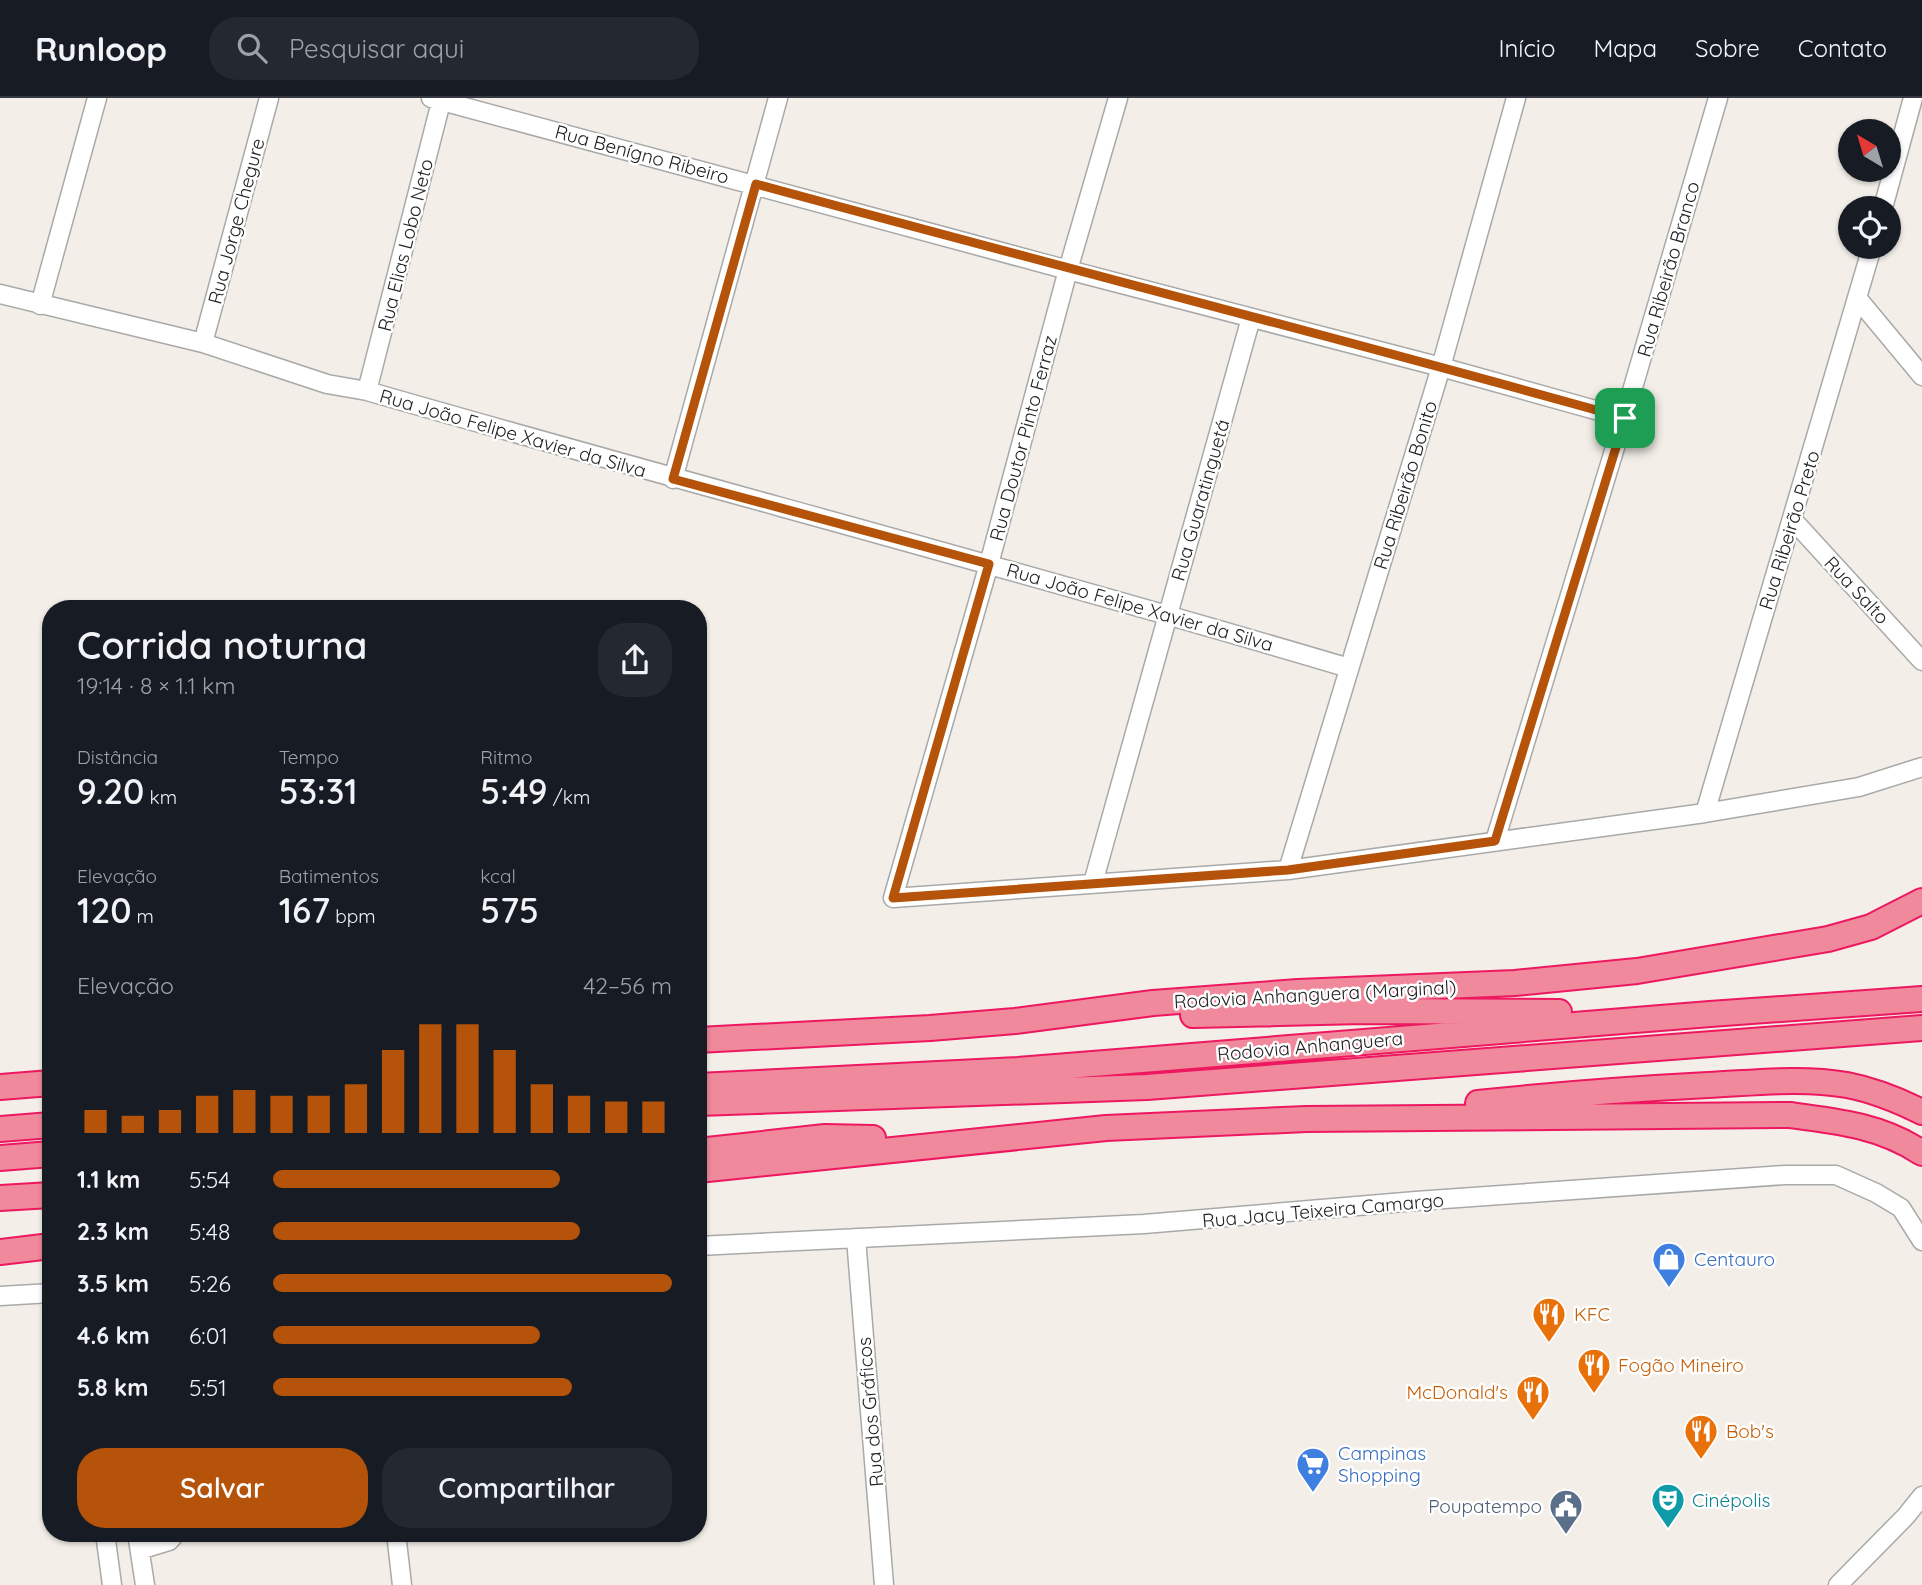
<!DOCTYPE html>
<html lang="pt">
<meta charset="utf-8">
<style>
body{margin:0;font-family:Quicksand,sans-serif;background:#242831;color:#f1f3f6;height:100vh;display:flex;flex-direction:column;font-size:26px;white-space:nowrap}
*{box-sizing:border-box;margin:0}
p{font-size:23px;color:#9ea1a6}
.icon{flex:none;width:38px;height:38px;fill:none;stroke:currentColor;stroke-width:2;stroke-linecap:round;stroke-linejoin:round}
.map{position:relative;flex:1;overflow:hidden}
.sheet{position:absolute;left:42px;top:502px;width:665px;height:942px;display:flex;flex-direction:column;background:#171b24;border-radius:28px;box-shadow:0 2px 5px #0004}
.sheet>*{flex:none}
.needle{width:46px;rotate:322deg}
.fabs{position:absolute;left:1838px;top:21px;display:grid;gap:14px}
.fabs a{display:grid;place-items:center;width:63px;height:63px;border-radius:50%;background:#171b24;box-shadow:0 2px 5px #0004;font-size:35px}
.pin{position:absolute;display:grid;place-items:center;width:60px;height:60px;color:#fff;margin:-30px;border-radius:14px;box-shadow:0 4px 10px #0006}
.round{display:grid;place-items:center;flex:none;width:74px;height:74px;border-radius:28px;background:#242831}
.head{display:flex;align-items:center;justify-content:space-between;height:119px;padding:0 35px}
h1{font-size:38px;font-weight:600;line-height:52px}
.figures{display:grid;grid-template-columns:repeat(3,1fr);gap:10px;height:119px;padding:7px 35px}
.figures div{display:grid;align-content:center}
.figures b{font-size:35px;font-weight:600}
.figures small{font-size:19px;font-weight:400}
.figures p{font-size:19px}
.chart{height:196px;padding:14px 35px}
.chart p{display:flex;justify-content:space-between}
.chart svg{width:100%;height:126px;margin-top:7px;stroke:#b45309;stroke-width:6}
.cta{display:flex;gap:14px;margin-top:auto;padding:14px 35px}
.cta a{flex:1;height:80px;border-radius:28px;background:#b45309;color:#fff;font-size:28px;font-weight:600;line-height:80px;text-align:center}
.cta a+a{background:#242831;color:#f1f3f6}
ul{padding:0 35px;list-style:none;font-size:23px}
li{display:grid;grid-template-columns:112px 84px 1fr;align-items:center;height:52px}
li i{height:18px;border-radius:9px;background:#b45309}
header{display:flex;align-items:center;gap:42px;box-sizing:border-box;height:98px;padding:0 35px;background:#171b24;border-bottom:2px solid #363941}
header strong{font-size:33px}
nav{display:flex;gap:38px;margin-inline-start:auto;font-size:24px}
.search{width:490px;height:63px;background:#242831;display:flex;align-items:center;gap:18px;box-sizing:border-box;padding:0 24px;border-radius:28px;color:#9ea1a6;font-size:26px}
.map>svg:first-child{display:block}
.lines{fill:none;stroke-linecap:round;stroke-linejoin:round}
.minor-casing{stroke:#a9a9a9;stroke-width:21}
.highway-casing{stroke:#ed1860;stroke-width:28}
.minor{stroke:#fff;stroke-width:18}
.highway{stroke:#f0899c;stroke-width:24}
.route-casing{stroke:#fff;stroke-width:14}
.route{stroke:#b45309;stroke-width:9}
.labels{text-anchor:middle;stroke-width:5;stroke-linejoin:round;paint-order:stroke}
.street-label{font-size:19px;fill:#222;stroke:#fff}
.shop-label{font-size:19px;fill:#366cbe;stroke:#fff;text-anchor:start}
.food-label{font-size:19px;fill:#c56008;stroke:#fff;text-anchor:start}
.culture-label{font-size:19px;fill:#0d838f;stroke:#fff;text-anchor:start}
.service-label{font-size:19px;fill:#4e5e75;stroke:#fff;text-anchor:end}
</style>
<header>
<strong>Runloop</strong>
<div class="search"><svg class="icon" aria-label="search" viewBox="0 0 24 24"><circle cx="10" cy="10" r="6"/><path d="M15 15l6 6"/></svg>Pesquisar aqui</div>
<nav><a>Início</a><a>Mapa</a><a>Sobre</a><a>Contato</a></nav>
</header>
<div class="map">
<svg width="1922" height="1487" viewBox="0 0 1922 1487">
<rect width="100%" height="100%" fill="#f3efe8"/>
<g class="lines">
<defs>
<path id="minor" d="M431 0 1068 172 1441 269 1624 320
M1118 0 1068 172 989 466 893 800 1288 772 1705 715 1859 689 1922 669
M1883 110 1913 0
M0 196 203 245 327 286 367 293C694 387 1023 473 1349 570
M1858 201 1922 278
M40 207 97 0
M203 245 269 0
M367 293 442 0
M673 381 778 0
M1793 422 1922 563
M1705 715 1872 149
M1495 743 1624 320 1718 0
M1288 772 1441 269 1516 0
M1093 785 1251 220
M856 1140 884 1487
M698 1148 1144 1126 1416 1103 1785 1077H1836L1876 1095 1901 1110 1922 1143
M0 1198 51 1195
M105 1435 112 1487
M137 1435 145 1487
M396 1435 402 1487
M140 1452 169 1443 176 1435
M1838 1487 1906 1418 1922 1398"/>
<path id="highway" d="M1193 917 1362 913 1559 914
M698 942 930 930 1015 923 1153 905 1298 894 1515 885 1637 873 1828 841 1871 829 1922 803
M698 988 1018 972 1710 916 1922 901
M0 989 51 985
M698 1005 1147 989 1922 930
M1478 1005C1554 997 1631 991 1708 987 1753 985 1802 979 1847 987 1873 992 1898 1002 1922 1014
M0 1031 51 1027
M698 1053 825 1039 873 1040
M0 1060 51 1056
M698 1072 1106 1030 1306 1021 1790 1017C1837 1023 1882 1028 1922 1055
M0 1100 51 1097
M0 1154 51 1148"/>
</defs>
<!-- minor casing -->
<use href="#minor" class="minor-casing"/>
<!-- highway casing -->
<use href="#highway" class="highway-casing"/>
<!-- minor -->
<use href="#minor" class="minor"/>
<!-- highway -->
<use href="#highway" class="highway"/>
</g>
<g class="lines">
<defs>
<path id="route" d="M756 86C1045 165 1336 239 1625 320L1495 743 1288 772 893 800 989 466 673 381Z"/>
</defs>
<!-- route casing -->
<use href="#route" class="route-casing"/>
<!-- route -->
<use href="#route" class="route"/>
</g>
<!-- icons -->
<defs>
<symbol id="shop-pin" viewBox="-11 -11 22 30"><path d="M0 17L-7.5 6A9.5 9.5 0 1 1 7.5 6Z" fill="#3f7fe0" stroke="#fff"/><path d="M-5-2.5h2.3a2.7 3.5 0 0 1 5.4 0H5L5.5 6h-11ZM-1.5-2.5h3a1.5 2.3 0 0 0-3 0Z" fill="#fff"/></symbol>
<symbol id="restaurant-pin" viewBox="-11 -11 22 30"><path d="M0 17L-7.5 6A9.5 9.5 0 1 1 7.5 6Z" fill="#e8710a" stroke="#fff"/><path d="M-5-6h1v4h1v-4h1v4h1v-4h1v5L-1.5 .5V6h-2V.5L-5-1ZM5-6V6H3V1.5H1.5Q1.5-4 5-6Z" fill="#fff"/></symbol>
<symbol id="supermarket-pin" viewBox="-11 -11 22 30"><path d="M0 17L-7.5 6A9.5 9.5 0 1 1 7.5 6Z" fill="#3f7fe0" stroke="#fff"/><path d="M-6-5.5h2.5l.6 2H6L4.5 2H-2.5L-4.4-4H-6ZM-1.5 3.2a1.3 1.3 0 1 0 .1 0ZM3 3.2a1.3 1.3 0 1 0 .1 0Z" fill="#fff"/></symbol>
<symbol id="theatre-pin" viewBox="-11 -11 22 30"><path d="M0 17L-7.5 6A9.5 9.5 0 1 1 7.5 6Z" fill="#0f9aa8" stroke="#fff"/><path d="M-5-5.5Q0-4 5-5.5V0Q5 5 0 6Q-5 5-5 0ZM-3.3-2.5H-1v1.5H-3.3ZM1-2.5H3.3v1.5H1ZM-2.8 1Q0 5.5 2.8 1Z" fill="#fff"/></symbol>
<symbol id="civic-pin" viewBox="-11 -11 22 30"><path d="M0 17L-7.5 6A9.5 9.5 0 1 1 7.5 6Z" fill="#5c6f8a" stroke="#fff"/><path d="M-.6-6.5H3V-4.5H.6V-3L4-1V1h2V6H-6V1h2V-1L-.6-3ZM-1.2 2.5V6h2.4V2.5Z" fill="#fff"/></symbol>
</defs>
<g fill-rule="evenodd">
<use href="#shop-pin" x="1650" y="1142" width="38" height="52"/>
<use href="#restaurant-pin" x="1530" y="1197" width="38" height="52"/>
<use href="#restaurant-pin" x="1575" y="1248" width="38" height="52"/>
<use href="#restaurant-pin" x="1514" y="1275" width="38" height="52"/>
<use href="#restaurant-pin" x="1682" y="1314" width="38" height="52"/>
<use href="#supermarket-pin" x="1294" y="1347" width="38" height="52"/>
<use href="#theatre-pin" x="1649" y="1383" width="38" height="52"/>
<use href="#civic-pin" x="1547" y="1389" width="38" height="52"/>
</g>
<g class="labels">
<!-- street labels -->
<g class="street-label">
<text transform="translate(642 56) rotate(15)" y="7">Rua Benígno Ribeiro</text>
<text transform="translate(236 123) rotate(-75)" y="7">Rua Jorge Chegure</text>
<text transform="translate(405 147) rotate(-76)" y="7">Rua Elias Lobo Neto</text>
<text transform="translate(1668 171) rotate(-74)" y="7">Rua Ribeirão Branco</text>
<text transform="translate(513 335) rotate(16)" y="7">Rua João Felipe Xavier da Silva</text>
<text transform="translate(1023 340) rotate(-75)" y="7">Rua Doutor Pinto Ferraz</text>
<text transform="translate(1405 387) rotate(-73)" y="7">Rua Ribeirão Bonito</text>
<text transform="translate(1200 402) rotate(-74)" y="7">Rua Guaratinguetá</text>
<text transform="translate(1789 432) rotate(-73)" y="7">Rua Ribeirão Preto</text>
<text transform="translate(1857 492) rotate(47)" y="7">Rua Salto</text>
<text transform="translate(1140 509) rotate(16)" y="7">Rua João Felipe Xavier da Silva</text>
<text transform="translate(1315 896) rotate(-3)" y="7">Rodovia Anhanguera (Marginal)</text>
<text transform="translate(1310 948) rotate(-5)" y="7">Rodovia Anhanguera</text>
<text transform="translate(1323 1112) rotate(-5)" y="7">Rua Jacy Teixeira Camargo</text>
<text transform="translate(870 1314) rotate(-95)" y="7">Rua dos Gráficos</text>
</g>
<!-- shop labels -->
<g class="shop-label">
<text x="1694" y="1168">Centauro</text>
<text x="1338" y="1362">Campinas<tspan x="1338" dy="22">Shopping</tspan></text>
</g>
<!-- food labels -->
<g class="food-label">
<text x="1574" y="1223">KFC</text>
<text x="1618" y="1274">Fogão Mineiro</text>
<text x="1508" y="1301" text-anchor="end">McDonald's</text>
<text x="1726" y="1340">Bob's</text>
</g>
<!-- culture labels -->
<g class="culture-label">
<text x="1692" y="1409">Cinépolis</text>
</g>
<!-- service labels -->
<g class="service-label">
<text x="1542" y="1415">Poupatempo</text>
</g>
</g>
</svg>
<div class="fabs">
<a><svg class="needle" viewBox="-14 -14 28 28"><path d="M0-13l5 13h-10z" fill="#e53935"/><path d="M0 13l5-13h-10z" fill="#9ea1a6"/></svg></a>
<a><svg class="icon" aria-label="locate" viewBox="0 0 24 24"><circle cx="12" cy="12" r="6"/><path d="M12 2v4M12 18v4M2 12h4M18 12h4"/></svg></a>
</div>
<div class="pin" style="left:1625px;top:320px;background:#1e9e55"><svg class="icon" aria-label="arrive" viewBox="0 0 24 24"><path d="M6 21V4h12l-3 4 3 4H6"/></svg></div>
<section class="sheet">
<div class="head"><div><h1>Corrida noturna</h1><p>19:14 · 8 × 1.1 km</p></div><a class="round"><svg class="icon" aria-label="share" viewBox="0 0 24 24"><path d="M12 15V3M7 8l5-5 5 5M5 13v7h14v-7"/></svg></a></div>
<div class="figures">
<div><p>Distância</p><b>9.20<small> km</small></b></div>
<div><p>Tempo</p><b>53:31</b></div>
<div><p>Ritmo</p><b>5:49<small> /km</small></b></div>
</div>
<div class="figures">
<div><p>Elevação</p><b>120<small> m</small></b></div>
<div><p>Batimentos</p><b>167<small> bpm</small></b></div>
<div><p>kcal</p><b>575</b></div>
</div>
<div class="chart"><p><span>Elevação</span>42–56 m</p>
<svg viewBox="0 0 160 44" preserveAspectRatio="none"><path d="M5 44V36M15 44V38M25 44V36M35 44V31M45 44V29M55 44V31M65 44V31M75 44V27M85 44V15M95 44V6M105 44V6M115 44V15M125 44V27M135 44V31M145 44V33M155 44V33"/></svg>
</div>
<ul>
<li><b>1.1 km</b>5:54<i style="width:72%"></i></li>
<li><b>2.3 km</b>5:48<i style="width:77%"></i></li>
<li><b>3.5 km</b>5:26<i style="width:100%"></i></li>
<li><b>4.6 km</b>6:01<i style="width:67%"></i></li>
<li><b>5.8 km</b>5:51<i style="width:75%"></i></li>
</ul>
<div class="cta"><a>Salvar</a><a>Compartilhar</a></div>
</section>
</div>
